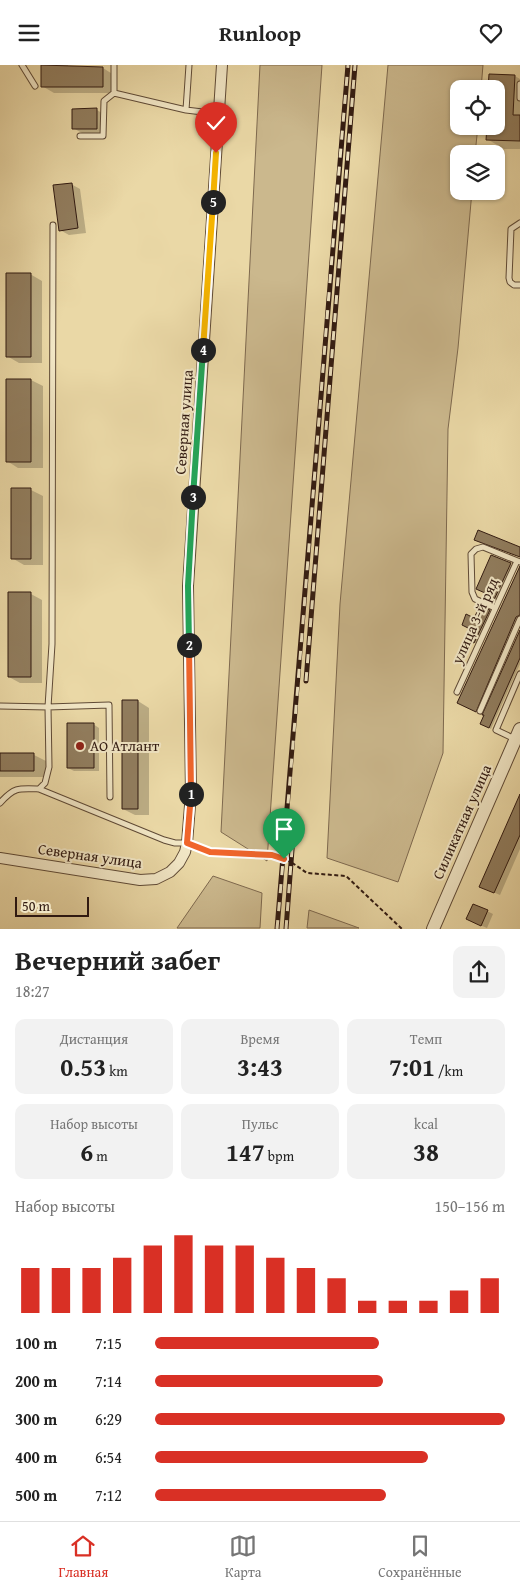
<!DOCTYPE html>
<html lang="ru">
<meta charset="utf-8">
<style>
body{margin:0;font-family:"Gentium Book Plus",serif;background:#f2f2f2;color:#222;height:100vh;display:flex;flex-direction:column;font-size:19px;white-space:nowrap}
*{box-sizing:border-box;margin:0}
p{font-size:16px;color:#767676}
.icon{flex:none;width:28px;height:28px;fill:none;stroke:currentColor;stroke-width:2;stroke-linecap:round;stroke-linejoin:round}
.map{position:relative;height:864px;overflow:hidden}
.details{display:flex;flex-direction:column;background:#fff;flex:1}
.details>*{flex:none}
.fabs{position:absolute;left:450px;top:15px;display:grid;gap:10px}
.fabs a{display:grid;place-items:center;width:55px;height:55px;border-radius:10px;background:#fff;box-shadow:0 1px 4px #0004;font-size:25px}
.scale{position:absolute;left:15px;bottom:12px;width:74px;box-sizing:border-box;padding-left:5px;border:2px solid #311a11;border-top:0;font-size:14px;line-height:18px;white-space:nowrap;color:#311a11;-webkit-text-stroke:4px #f1e6c5;paint-order:stroke}
.pin{position:absolute;display:grid;place-items:center;width:42px;height:42px;color:#fff;margin:-51px -21px;border-radius:50% 50% 50% 0;rotate:-45deg;box-shadow:0 0 5px #0007}
.pin .icon{rotate:45deg}
.km{position:absolute;width:25px;height:25px;margin:-12px;border-radius:50%;background:#222;color:#fff;font-size:14px;line-height:25px;text-align:center}
.round{display:grid;place-items:center;flex:none;width:52px;height:52px;border-radius:10px;background:#f2f2f2}
.summary{display:flex;align-items:center;justify-content:space-between;height:85px;padding:0 15px}
h1{font-size:28px;font-weight:600;line-height:38px}
.stats{display:grid;grid-template-columns:repeat(3,1fr);gap:8px;height:85px;padding:5px 15px}
.stats div{display:grid;align-content:center;border-radius:10px;background:#f2f2f2;text-align:center}
.stats b{font-size:25px;font-weight:600}
.stats small{font-size:14px;font-weight:400}
.stats p{font-size:14px}
.chart{height:140px;padding:10px 15px}
.chart p{display:flex;justify-content:space-between}
.chart svg{width:100%;height:90px;margin-top:5px;stroke:#d93025;stroke-width:6}
ul{padding:0 15px;list-style:none;font-size:16px}
li{display:grid;grid-template-columns:80px 60px 1fr;align-items:center;height:38px}
li i{height:12px;border-radius:6px;background:#d93025}
header{display:flex;justify-content:space-between;align-items:center;height:65px;padding:0 15px;background:#fff;font-size:22px;font-weight:600}
.menu{display:flex;justify-content:space-around;align-items:center;height:70px;border-top:1px solid #e0e0e0;background:#fff;font-size:14px;color:#767676}
.menu a{display:grid;justify-items:center;gap:2px}
.menu .selected{color:#d93025}
.map>svg:first-child{display:block}
.green{fill:#cbb88d;stroke:#7e694f}
.shadow{fill:#0003}
.building{fill:#917d5e;stroke:#311a11}
.lines{fill:none;stroke-linecap:round;stroke-linejoin:round}
.service-casing{stroke:#5f4a36;stroke-width:7}
.minor-casing{stroke:#5f4a36;stroke-width:12}
.tertiary-casing{stroke:#5f4a36;stroke-width:14}
.path{stroke:#311a11;stroke-width:2;stroke-dasharray:4 2.5;stroke-linecap:butt}
.service{stroke:#f1e6c5;stroke-width:5}
.minor{stroke:#f1e6c5;stroke-width:10}
.tertiary{stroke:#f1e6c5;stroke-width:12}
.rail-casing{stroke:#311a11;stroke-width:5}
.rail{stroke:#f1e6c5;stroke-width:3;stroke-dasharray:9;stroke-linecap:butt}
.split-1-casing{stroke:#fff;stroke-width:10}
.split-2-casing{stroke:#fff;stroke-width:10}
.split-3-casing{stroke:#fff;stroke-width:10}
.split-4-casing{stroke:#fff;stroke-width:10}
.split-5-casing{stroke:#fff;stroke-width:10}
.split-6-casing{stroke:#fff;stroke-width:10}
.split-1{stroke:#f0652b;stroke-width:6}
.split-2{stroke:#f0652b;stroke-width:6}
.split-3{stroke:#22a559;stroke-width:6}
.split-4{stroke:#22a559;stroke-width:6}
.split-5{stroke:#f5b400;stroke-width:6}
.split-6{stroke:#f5b400;stroke-width:6}
.poi-dot{fill:#8f2418;stroke:#f1e6c5;stroke-width:2}
.labels{text-anchor:middle;stroke-width:4;stroke-linejoin:round;paint-order:stroke}
.street-label{font-size:15px;fill:#311a11;stroke:#f1e6c5}
.poi-label{font-size:15px;fill:#311a11;stroke:#f1e6c5;text-anchor:start}
</style>
<header><svg class="icon" aria-label="menu" viewBox="0 0 24 24"><path d="M4 6h16M4 12h16M4 18h16"/></svg>Runloop<svg class="icon" aria-label="heart" viewBox="0 0 24 24"><path d="M12 20l-8-8c-3-5 5-10 8-4 3-6 11-1 8 4z"/></svg></header>
<div class="map">
<svg width="520" height="864" viewBox="0 0 520 864">
<rect width="100%" height="100%" fill="#ead8a6"/>
<filter id="stains"><feTurbulence type="fractalNoise" baseFrequency=".004" numOctaves="4"/><feColorMatrix values="0 0 0 0 .2 0 0 0 0 .09 0 0 0 0 .02 0 0 0 .5 -.17"/></filter>
<radialGradient id="worn" r=".72"><stop offset=".6" stop-color="#630" stop-opacity="0"/><stop offset="1" stop-color="#630" stop-opacity=".3"/></radialGradient>
<!-- green -->
<path class="green" d="M260 0H322L267 796 221 767Z
M388 0H483L481 24H459V61H478L475 89H459V126H472L458 283 448 364 443 688 398 817 327 793 340 539Z
M213 811 262 828 260 863H177Z
M309 845 359 863H307Z"/>
<!-- shadow -->
<path class="shadow" d="M42 0H68V3H103L114 10V28H54L42 21Z
M515 11 520 14V84H504L487 74 496 61Z
M97 45 105 50V68H82L73 63Z
M71 119 80 124 86 168 69 170 60 165Z
M30 209 42 216V298H19L7 291Z
M7 315H31L43 321V403H18L7 396Z
M12 425H31L43 431V500H24L12 493Z
M491 491 513 501 496 538 485 532Z
M520 503V552L478 647 459 638Z
M31 529 42 535V618H20L9 612Z
M481 543 491 548 477 579 467 574Z
M520 568V599L491 664 482 659Z
M138 636 149 643V750H135L123 744Z
M93 659 99 663V706H74L68 703Z
M0 690H34L46 696V712H0Z
M520 730V784L500 830 486 824Z
M487 846 493 849 487 863 473 857Z"/>
<!-- building -->
<path class="building" d="M41 0 103 2V22H41Z
M489 9 515 10 513 50H520V76L486 75 487 61H496V24H488Z
M97 43V64H72V44Z
M72 118 78 163 59 166 53 120Z
M6 208H31V292H6Z
M6 314H31V397H6Z
M11 423H31V494H11Z
M478 465 520 482V492L474 475Z
M491 490 511 498 493 537 483 533 485 528 476 524Z
M520 501V550L516 552 476 647 457 638Z
M8 527H31V612H8Z
M480 541 490 545 474 578 465 574 470 564 462 560 466 549 474 553Z
M520 565V593L489 663 480 659 484 650H482Z
M122 635H138V744H122Z
M67 658H94V703H67Z
M0 688H34V706H0Z
M520 729V770L494 828 479 822Z
M473 839 488 845 481 861 466 854Z"/>
<g class="lines">
<defs>
<path id="service" d="M22 0 35 21
M114 0V28L186 45 219 49
M520 19V33
M186 45 189 0
M80 71H103L104 36 114 28
M520 158 511 164 509 213 510 217 514 220H520
M53 160 52 579 48 642 109 640 110 732
M495 543 475 534 472 527 471 489 476 484 483 482 520 497
M457 627 517 496
M0 641 48 642 49 702 45 718 39 724C19 723 14 722 0 738
M480 646 520 554
M515 674 496 665 520 609
M39 724 164 775 175 778H187"/>
<path id="minor" d="M0 793 140 815 156 814 170 807 179 798 185 787 187 778 191 728 188 521 222 0"/>
<path id="tertiary" d="M433 864 520 664"/>
</defs>
<!-- service casing -->
<use href="#service" class="service-casing"/>
<!-- minor casing -->
<use href="#minor" class="minor-casing"/>
<!-- tertiary casing -->
<use href="#tertiary" class="tertiary-casing"/>
<!-- path -->
<path class="path" d="M197 782 210 787 272 790 291 797 307 808 346 811 402 864"/>
<!-- service -->
<use href="#service" class="service"/>
<!-- minor -->
<use href="#minor" class="minor"/>
<!-- tertiary -->
<use href="#tertiary" class="tertiary"/>
<defs>
<path id="rail" d="M306 616 355 0
M277 864C303 576 323 288 348 0
M286 864 294 758"/>
</defs>
<!-- rail casing -->
<use href="#rail" class="rail-casing"/>
<!-- rail -->
<use href="#rail" class="rail"/>
</g>
<g class="lines">
<defs>
<path id="split-1" d="M191 729 187 778 210 787 272 790 284 794"/>
<path id="split-2" d="M189 580 191 729"/>
<path id="split-3" d="M189 580 188 521 193 432"/>
<path id="split-4" d="M193 432 203 285"/>
<path id="split-5" d="M203 285 213 137"/>
<path id="split-6" d="M213 137 216 88"/>
</defs>
<!-- split-1 casing -->
<use href="#split-1" class="split-1-casing"/>
<!-- split-2 casing -->
<use href="#split-2" class="split-2-casing"/>
<!-- split-3 casing -->
<use href="#split-3" class="split-3-casing"/>
<!-- split-4 casing -->
<use href="#split-4" class="split-4-casing"/>
<!-- split-5 casing -->
<use href="#split-5" class="split-5-casing"/>
<!-- split-6 casing -->
<use href="#split-6" class="split-6-casing"/>
<!-- split-1 -->
<use href="#split-1" class="split-1"/>
<!-- split-2 -->
<use href="#split-2" class="split-2"/>
<!-- split-3 -->
<use href="#split-3" class="split-3"/>
<!-- split-4 -->
<use href="#split-4" class="split-4"/>
<!-- split-5 -->
<use href="#split-5" class="split-5"/>
<!-- split-6 -->
<use href="#split-6" class="split-6"/>
</g>
<!-- markers -->
<circle class="poi-dot" cx="80" cy="681" r="5"/>
<g class="labels">
<!-- street labels -->
<g class="street-label">
<text transform="translate(184 357) rotate(-86)" y="5">Северная улица</text>
<text transform="translate(475 556) rotate(-66)" y="5">улица 3-й ряд</text>
<text transform="translate(462 757) rotate(-66)" y="5">Силикатная улица</text>
<text transform="translate(90 791) rotate(8)" y="5">Северная улица</text>
</g>
<!-- poi labels -->
<g class="poi-label">
<text x="90" y="686">АО Атлант</text>
</g>
</g>
<rect width="100%" height="100%" filter="url(#stains)"/>
<rect width="100%" height="100%" fill="url(#worn)"/>
</svg>
<div class="fabs">
<a><svg class="icon" aria-label="locate" viewBox="0 0 24 24"><circle cx="12" cy="12" r="6"/><path d="M12 2v4M12 18v4M2 12h4M18 12h4"/></svg></a>
<a><svg class="icon" aria-label="layers" viewBox="0 0 24 24"><path d="M12 4l9 5-9 5-9-5zM3 14l9 5 9-5"/></svg></a>
</div>
<div class="scale">50 m</div>
<div class="pin" style="left:284px;top:794px;background:#1e9e55"><svg class="icon" aria-label="arrive" viewBox="0 0 24 24"><path d="M6 21V4h12l-3 4 3 4H6"/></svg></div>
<div class="pin" style="left:216px;top:88px;background:#d93025"><svg class="icon" aria-label="check" viewBox="0 0 24 24"><path d="M5 12l5 5 9-10"/></svg></div>
<b class="km" style="left:191px;top:729px">1</b>
<b class="km" style="left:189px;top:580px">2</b>
<b class="km" style="left:193px;top:432px">3</b>
<b class="km" style="left:203px;top:285px">4</b>
<b class="km" style="left:213px;top:137px">5</b>
</div>
<section class="details">
<div class="summary"><div><h1>Вечерний забег</h1><p>18:27</p></div><a class="round"><svg class="icon" aria-label="share" viewBox="0 0 24 24"><path d="M12 15V3M7 8l5-5 5 5M5 13v7h14v-7"/></svg></a></div>
<div class="stats">
<div><p>Дистанция</p><b>0.53<small> km</small></b></div>
<div><p>Время</p><b>3:43</b></div>
<div><p>Темп</p><b>7:01<small> /km</small></b></div>
</div>
<div class="stats">
<div><p>Набор высоты</p><b>6<small> m</small></b></div>
<div><p>Пульс</p><b>147<small> bpm</small></b></div>
<div><p>kcal</p><b>38</b></div>
</div>
<div class="chart"><p><span>Набор высоты</span>150–156 m</p>
<svg viewBox="0 0 160 44" preserveAspectRatio="none"><path d="M5 44V22M15 44V22M25 44V22M35 44V17M45 44V11M55 44V6M65 44V11M75 44V11M85 44V17M95 44V22M105 44V27M115 44V38M125 44V38M135 44V38M145 44V33M155 44V27"/></svg>
</div>
<ul>
<li><b>100 m</b>7:15<i style="width:64%"></i></li>
<li><b>200 m</b>7:14<i style="width:65%"></i></li>
<li><b>300 m</b>6:29<i style="width:100%"></i></li>
<li><b>400 m</b>6:54<i style="width:78%"></i></li>
<li><b>500 m</b>7:12<i style="width:66%"></i></li>
</ul>
</section>
<nav class="menu">
<a class="selected"><svg class="icon" aria-label="home" viewBox="0 0 24 24"><path d="M3 11l9-7 9 7M6 9v11h12V9"/></svg>Главная</a>
<a><svg class="icon" aria-label="map" viewBox="0 0 24 24"><path d="M3 6l6-2 6 2 6-2v14l-6 2-6-2-6 2zM9 4v14M15 6v14"/></svg>Карта</a>
<a><svg class="icon" aria-label="saved" viewBox="0 0 24 24"><path d="M7 4h10v16l-5-4-5 4z"/></svg>Сохранённые</a>
</nav>
